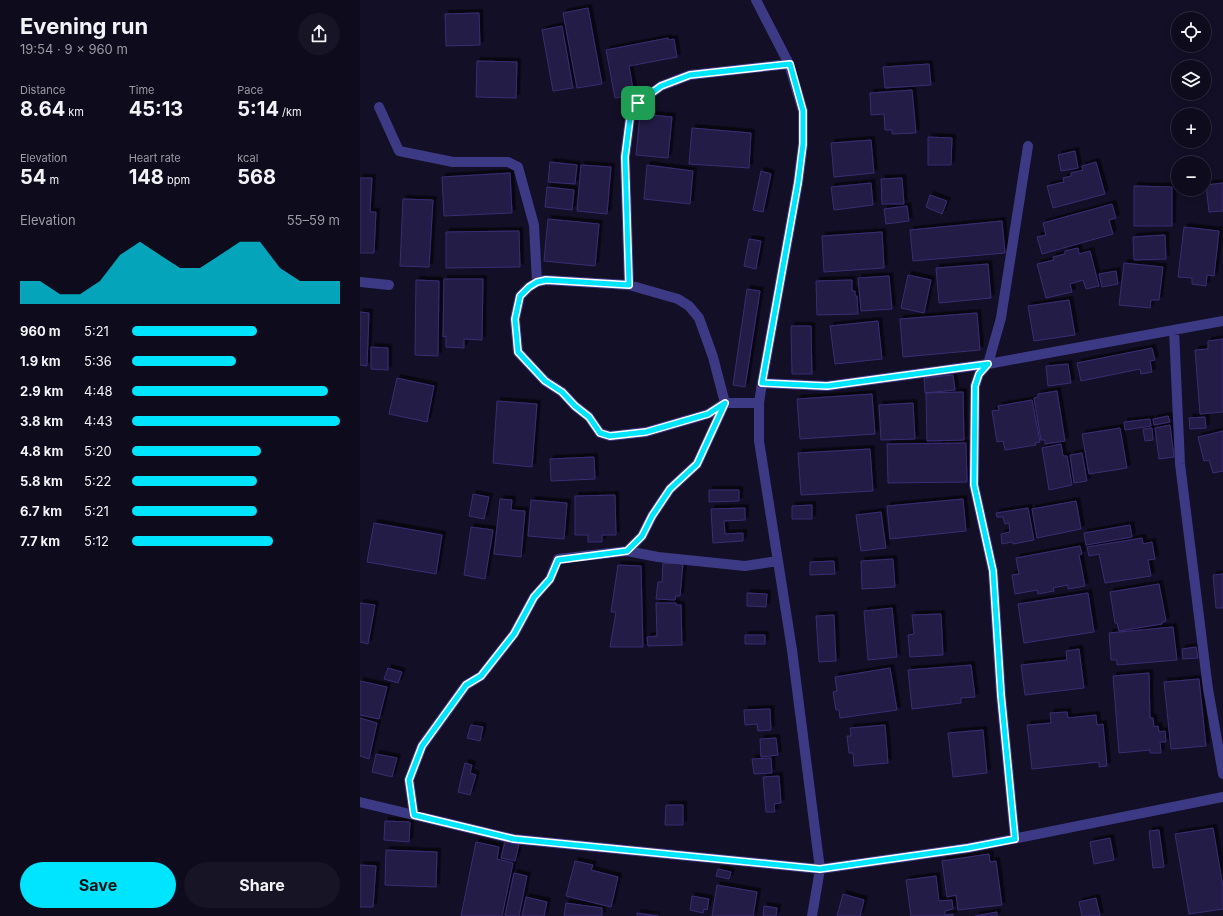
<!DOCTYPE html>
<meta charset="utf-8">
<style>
body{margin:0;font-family:Inter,sans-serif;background:#171425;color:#f1f3f6;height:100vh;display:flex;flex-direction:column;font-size:15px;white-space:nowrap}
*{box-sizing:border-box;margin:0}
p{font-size:13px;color:#9b9ba3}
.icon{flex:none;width:22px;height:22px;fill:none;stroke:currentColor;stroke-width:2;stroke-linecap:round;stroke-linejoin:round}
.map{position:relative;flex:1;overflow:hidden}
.panel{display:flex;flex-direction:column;background:#0e0b1c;width:360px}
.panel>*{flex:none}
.fabs{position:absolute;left:811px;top:12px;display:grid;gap:8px}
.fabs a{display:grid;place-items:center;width:40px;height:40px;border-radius:50%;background:#0e0b1c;box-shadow:0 2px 6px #0003,0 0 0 1px #2e2b3b;font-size:20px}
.pin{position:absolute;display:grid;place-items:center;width:34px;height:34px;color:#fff;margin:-17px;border-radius:8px;box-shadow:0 2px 6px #0006}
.round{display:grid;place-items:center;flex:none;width:42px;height:42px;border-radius:21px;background:#171425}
.headline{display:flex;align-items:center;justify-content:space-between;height:68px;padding:0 20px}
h1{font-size:22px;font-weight:700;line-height:30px}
.figures{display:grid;grid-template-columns:repeat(3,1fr);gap:6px;height:68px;padding:4px 20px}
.figures div{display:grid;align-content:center}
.figures b{font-size:20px;font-weight:700}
.figures small{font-size:11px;font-weight:400}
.figures p{font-size:11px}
.chart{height:112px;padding:8px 20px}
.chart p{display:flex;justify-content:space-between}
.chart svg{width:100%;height:72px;margin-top:4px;fill:#00e5ff;opacity:.7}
.primary-button{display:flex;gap:8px;margin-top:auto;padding:8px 20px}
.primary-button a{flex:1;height:46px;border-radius:24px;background:#00e5ff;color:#111;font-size:16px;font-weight:700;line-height:46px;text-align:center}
.primary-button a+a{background:#171425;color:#f1f3f6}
ul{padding:0 20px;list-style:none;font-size:13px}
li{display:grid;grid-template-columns:64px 48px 1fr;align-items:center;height:30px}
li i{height:10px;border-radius:5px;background:#00e5ff}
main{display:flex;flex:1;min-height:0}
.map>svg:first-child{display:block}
.building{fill:#241b47;stroke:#3b2d73;filter:url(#shadow)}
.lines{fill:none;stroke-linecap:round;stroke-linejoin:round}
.minor{stroke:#3d3a85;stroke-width:10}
.route-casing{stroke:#fff;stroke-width:8}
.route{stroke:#00e5ff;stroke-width:5}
</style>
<main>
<section class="panel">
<div class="headline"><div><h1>Evening run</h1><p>19:54 · 9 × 960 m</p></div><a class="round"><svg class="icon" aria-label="share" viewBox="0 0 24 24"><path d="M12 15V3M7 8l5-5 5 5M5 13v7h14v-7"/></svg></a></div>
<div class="figures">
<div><p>Distance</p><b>8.64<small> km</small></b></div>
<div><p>Time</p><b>45:13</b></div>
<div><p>Pace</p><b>5:14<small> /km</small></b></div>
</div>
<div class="figures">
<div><p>Elevation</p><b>54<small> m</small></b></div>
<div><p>Heart rate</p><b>148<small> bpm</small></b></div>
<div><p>kcal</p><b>568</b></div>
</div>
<div class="chart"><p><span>Elevation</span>55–59 m</p>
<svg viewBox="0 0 160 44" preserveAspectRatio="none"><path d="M0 44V30L10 30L20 38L30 38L40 30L50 14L60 6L70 14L80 22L90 22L100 14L110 6L120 6L130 22L140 30L150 30L160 30V44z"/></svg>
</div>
<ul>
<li><b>960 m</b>5:21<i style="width:60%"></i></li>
<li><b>1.9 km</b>5:36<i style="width:50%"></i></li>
<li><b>2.9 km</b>4:48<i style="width:94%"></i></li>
<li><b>3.8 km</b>4:43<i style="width:100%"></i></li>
<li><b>4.8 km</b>5:20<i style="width:62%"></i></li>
<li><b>5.8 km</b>5:22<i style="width:60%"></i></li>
<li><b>6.7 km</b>5:21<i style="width:60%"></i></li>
<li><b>7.7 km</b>5:12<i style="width:68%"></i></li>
</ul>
<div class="primary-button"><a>Save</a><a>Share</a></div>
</section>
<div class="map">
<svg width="863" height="916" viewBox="0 0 863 916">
<defs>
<filter id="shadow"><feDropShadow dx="3.5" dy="-3.5" stdDeviation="0" flood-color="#0009"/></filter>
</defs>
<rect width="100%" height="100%" fill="#130f26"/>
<!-- building -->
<path class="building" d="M228 8 242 84 217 88 203 13Z
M119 13 120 45 86 46 85 14Z
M202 26 213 88 193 91 182 30Z
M308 38 309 40 314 39 317 57 269 66 274 95 255 98 246 50Z
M117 61 157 62 156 98 116 97Z
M569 64 571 85 525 88 523 67Z
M552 90 556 133 532 134V130H525L524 114 511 115 510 93Z
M280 114 312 117 308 158 276 155Z
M332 128 391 133 389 168 329 164Z
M568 137 592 138 591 165H568Z
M511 140 514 173 474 177 471 143Z
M715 151 718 168 701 171 698 155Z
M190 162 217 165 215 184 188 182Z
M736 162 745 194 693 208 687 186 704 182 703 178 711 176V173L723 170 722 166Z
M221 165 251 167 247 214 217 211Z
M287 165 333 171 330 204 284 199Z
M401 171 411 174 403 212 393 210Z
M150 173 152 213 84 216 82 177Z
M0 178H12L10 212H16L14 253H0Z
M542 178 544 204H522L521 179Z
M511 183 513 205 474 210 471 187Z
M863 183V211L849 212 846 185Z
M774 186 812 187V226H774Z
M187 187 214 190 212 210 185 207Z
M570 195 587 201 582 214 566 207Z
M43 199 73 200 69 267 40 266Z
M752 204 756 218 749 220 753 234 682 254 677 237 686 235 683 223Z
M547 206 549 221 526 224 524 209Z
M188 219 239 224 235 266 184 261Z
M642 221 645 253 553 261 550 230Z
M824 227 859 231 854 276 847 275 846 286 832 284V278L818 277Z
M159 231 160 267 86 268V232Z
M522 232 524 268 464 272 462 236Z
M805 235 806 259 774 260 773 237Z
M389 239 401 241 396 269 384 266Z
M718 248 719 254 730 251 739 286 726 289 723 280 710 284 712 292 686 298 677 264 694 260 693 257 705 254V251Z
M764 263 803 267 799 300H791L790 308 759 305Z
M628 264 631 298 579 303 576 268Z
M756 271 758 284 742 287 739 274Z
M548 275 571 280 564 313 541 308Z
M529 276 532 309 501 311 498 278Z
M84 279H123L122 340 104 339V348L86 347V336L83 337Z
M56 280 79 281 78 356 55 355Z
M492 280V291H495V296H497L498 314 457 315 456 281Z
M387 289 400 291 385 387 373 385Z
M709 300 715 335 674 341 668 306Z
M0 312 9 313 7 366 0 365Z
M617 313 620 350 543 357 540 319Z
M518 321 522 359 475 364 470 326Z
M431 326H451L452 374H432Z
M863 339V412L840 414 835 350 848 349V341Z
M11 347 28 348V370L11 369Z
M792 348 795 360 790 361 792 372 781 374 780 369 721 381 717 363Z
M708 364 711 383 688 386 686 366Z
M593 375 595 390 565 393 564 378Z
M37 378 74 386 67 422 29 414Z
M697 391 705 441 685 444V440H681L674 398 678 397V394Z
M603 392 604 440 567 441 566 393Z
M512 394 515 434 440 439 437 399Z
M672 400 680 442 675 443 676 445 645 450 643 441 637 442 632 411 639 410 638 406Z
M137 401 177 404 172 467 133 463Z
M553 403 555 439 521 440 519 405Z
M808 416 810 422 794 425 793 419Z
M845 417 846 428 830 429 829 418Z
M790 419 791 426 765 430 764 422Z
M810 425 814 457 799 459 795 428Z
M760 428 767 468 729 474 722 434Z
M792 428 793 440 785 441 783 429Z
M863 431V471L853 473 849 460 844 461 838 437Z
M606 443 607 482 528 483 527 444Z
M701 444 703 456H707L712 485 689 490 682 448Z
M510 449 513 491 441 495 438 453Z
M722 453 727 481 714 483 710 455Z
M234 457 235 479 191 481 190 459Z
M349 490H379V501L349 502Z
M113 494 129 497 124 519 109 516Z
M255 495 256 535H242V542H228V535H215V496Z
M140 499 152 500 151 510 165 511 161 557 134 554Z
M603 499 606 531 530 539 527 506Z
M171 500 207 503 204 539 168 536Z
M716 501 721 529 677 538 672 509Z
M452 505V519H432V506Z
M385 508V520L364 521 365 534 383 533V541L353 543 351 509Z
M668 508 674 540 653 544 652 542 642 544 641 534 650 532 649 523 645 524 643 517H637L636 513Z
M521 512 526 548 501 551 496 515Z
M14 523 82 535 76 574 7 562Z
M770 525 772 537 726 545 724 533Z
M111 527 133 530 125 579 104 575Z
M782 538 783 544 792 542 795 559 788 560 791 576 745 583 739 554 729 556 727 547Z
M720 546 722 554 719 555 725 586 708 589V585L693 588 694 591 678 594 677 590 655 594 652 575 659 574 656 558Z
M533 559 535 587 502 589 501 561Z
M474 561 475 574 450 575V562Z
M303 563 323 564 320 596H316L315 600 296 599 298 582H302Z
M258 565 281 566 283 647H250L256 612H251Z
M863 574V608H856L853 575Z
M799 584 806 621 802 622V624L759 631 757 623H755L750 592Z
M387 593 407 594 406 607 387 606Z
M728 593 734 632 664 643 658 604Z
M0 603 15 605 8 644 0 642Z
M296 603H316V605H321L322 645 288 646 287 637 297 636Z
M532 608 537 657 508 660 504 611Z
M581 614 583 655 550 657 548 635 554 634 552 615Z
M474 615 476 661 459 662 456 616Z
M813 627 817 660 757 665V660H751L749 633Z
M385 635H405V644H385Z
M836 647 838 658 823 659 822 649Z
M719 649 724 688 665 695 661 665 707 660 706 651Z
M611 665 615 697 601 698V703L552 709 548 670Z
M28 668 42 672 38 683 24 679Z
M530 668 537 710 480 718 479 710H476L473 692 477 691 475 677Z
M789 673 790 718H793L794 727 798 726 799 732 805 731 806 742H800L801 753H790V750L759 753 753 676Z
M839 679 846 746 811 749 804 682Z
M0 681 27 687 19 719 0 715Z
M410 709 411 730 398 731 397 724 385 725 384 710Z
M707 712 708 718 736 715 737 725 743 724 747 766 739 767V762L672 769 667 725 691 723 690 713Z
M0 718 17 723 9 759 0 756Z
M111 725 123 727 120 741 107 738Z
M525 725 528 763 494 766 493 753H489L487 736H491L490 728Z
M623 730 627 773 593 777 588 733Z
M416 738 418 755 401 757 400 739Z
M16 754 37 758 32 777 12 772Z
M411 758 412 773 394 774 392 759Z
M105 763 112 765 110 773 116 775 110 795 98 792Z
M419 776 421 803 414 804 415 812H406L403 777Z
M306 805H323V825H305Z
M25 821 50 822 49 842 24 840Z
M853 828 863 887V909L829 914 815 834Z
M799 830 804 867 793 868 789 831Z
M750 838 754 860 734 864 730 842Z
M145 841 159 844 155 861 141 858Z
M116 842 139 847 137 859 153 863 142 916H101Z
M26 850 77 852 76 887 25 885Z
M629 854 630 862 636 861 642 905 598 910 596 895 587 897 582 861Z
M215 861 233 865 231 870 258 877 251 907 206 896Z
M0 865 16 866 13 907H0Z
M358 869 371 872 369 879 356 876Z
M154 873 167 876 159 916H149L145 915Z
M576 876 579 901 592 900 593 909 585 911V915L593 914V916H551L546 880Z
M357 885 397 892 393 916H352Z
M483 894 504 900 500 916H477Z
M332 896 349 899 347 910 344 909 343 913 330 910Z
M166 897 187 902 184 916H162Z
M736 898 740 916H722L719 902Z
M206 903 242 908V916H204Z
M404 906 417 908 416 916H403Z
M637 912V916H615Z
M277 913 298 916H277Z"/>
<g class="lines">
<!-- minor -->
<path class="minor" d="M396 0 429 64 443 111V144L438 183 402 383 399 403V441L432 650 460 869 452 916
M19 107 39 151 93 162H148L158 167 174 225 177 282
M0 282 29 285
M269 285 265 157 270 118 278 103 301 86 330 75 429 64
M814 330 820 464 848 689 863 774
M402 383 467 386 628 364 863 321
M399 403H365L348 414 286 432 250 436 240 433 229 417 215 406 202 392 185 381 158 352 155 319 160 296 169 287 177 282 186 280 269 285 318 299 329 306 339 318 353 357 365 403 337 464 310 489 292 516 282 536 267 551 298 557 385 566 418 561
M0 802 154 839 460 869 608 848 863 797
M54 815 49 780 62 746 106 685 121 676 154 634 174 597 190 579 198 559 267 551
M655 839 641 695 633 571 614 485 615 386 619 374 628 364 641 318 668 146"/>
</g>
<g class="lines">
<defs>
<path id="route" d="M430 64 443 111V144L438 183 402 383 467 386 628 364 619 374 615 386 614 485 633 571 641 695 655 839 608 848 460 869 154 839 54 815 49 780 62 746 106 685 121 676 154 634 174 597 190 579 198 560 267 551 282 536 292 516 310 489 337 464 365 403 348 414 286 432 250 436 240 433 229 417 215 406 202 392 185 381 158 352 155 319 160 296 169 287 177 282 186 280 269 285 265 157 270 118 278 103 301 86 330 75Z"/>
</defs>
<!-- route casing -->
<use href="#route" class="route-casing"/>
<!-- route -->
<use href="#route" class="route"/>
</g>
</svg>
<div class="fabs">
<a><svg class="icon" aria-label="locate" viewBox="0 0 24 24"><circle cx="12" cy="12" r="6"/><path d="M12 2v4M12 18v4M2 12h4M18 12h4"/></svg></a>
<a><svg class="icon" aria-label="layers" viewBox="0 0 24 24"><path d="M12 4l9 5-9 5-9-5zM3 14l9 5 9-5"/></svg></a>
<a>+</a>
<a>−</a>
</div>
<div class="pin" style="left:278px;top:103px;background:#1e9e55"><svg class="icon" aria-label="arrive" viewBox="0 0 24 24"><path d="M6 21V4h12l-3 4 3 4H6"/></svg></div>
</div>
</main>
